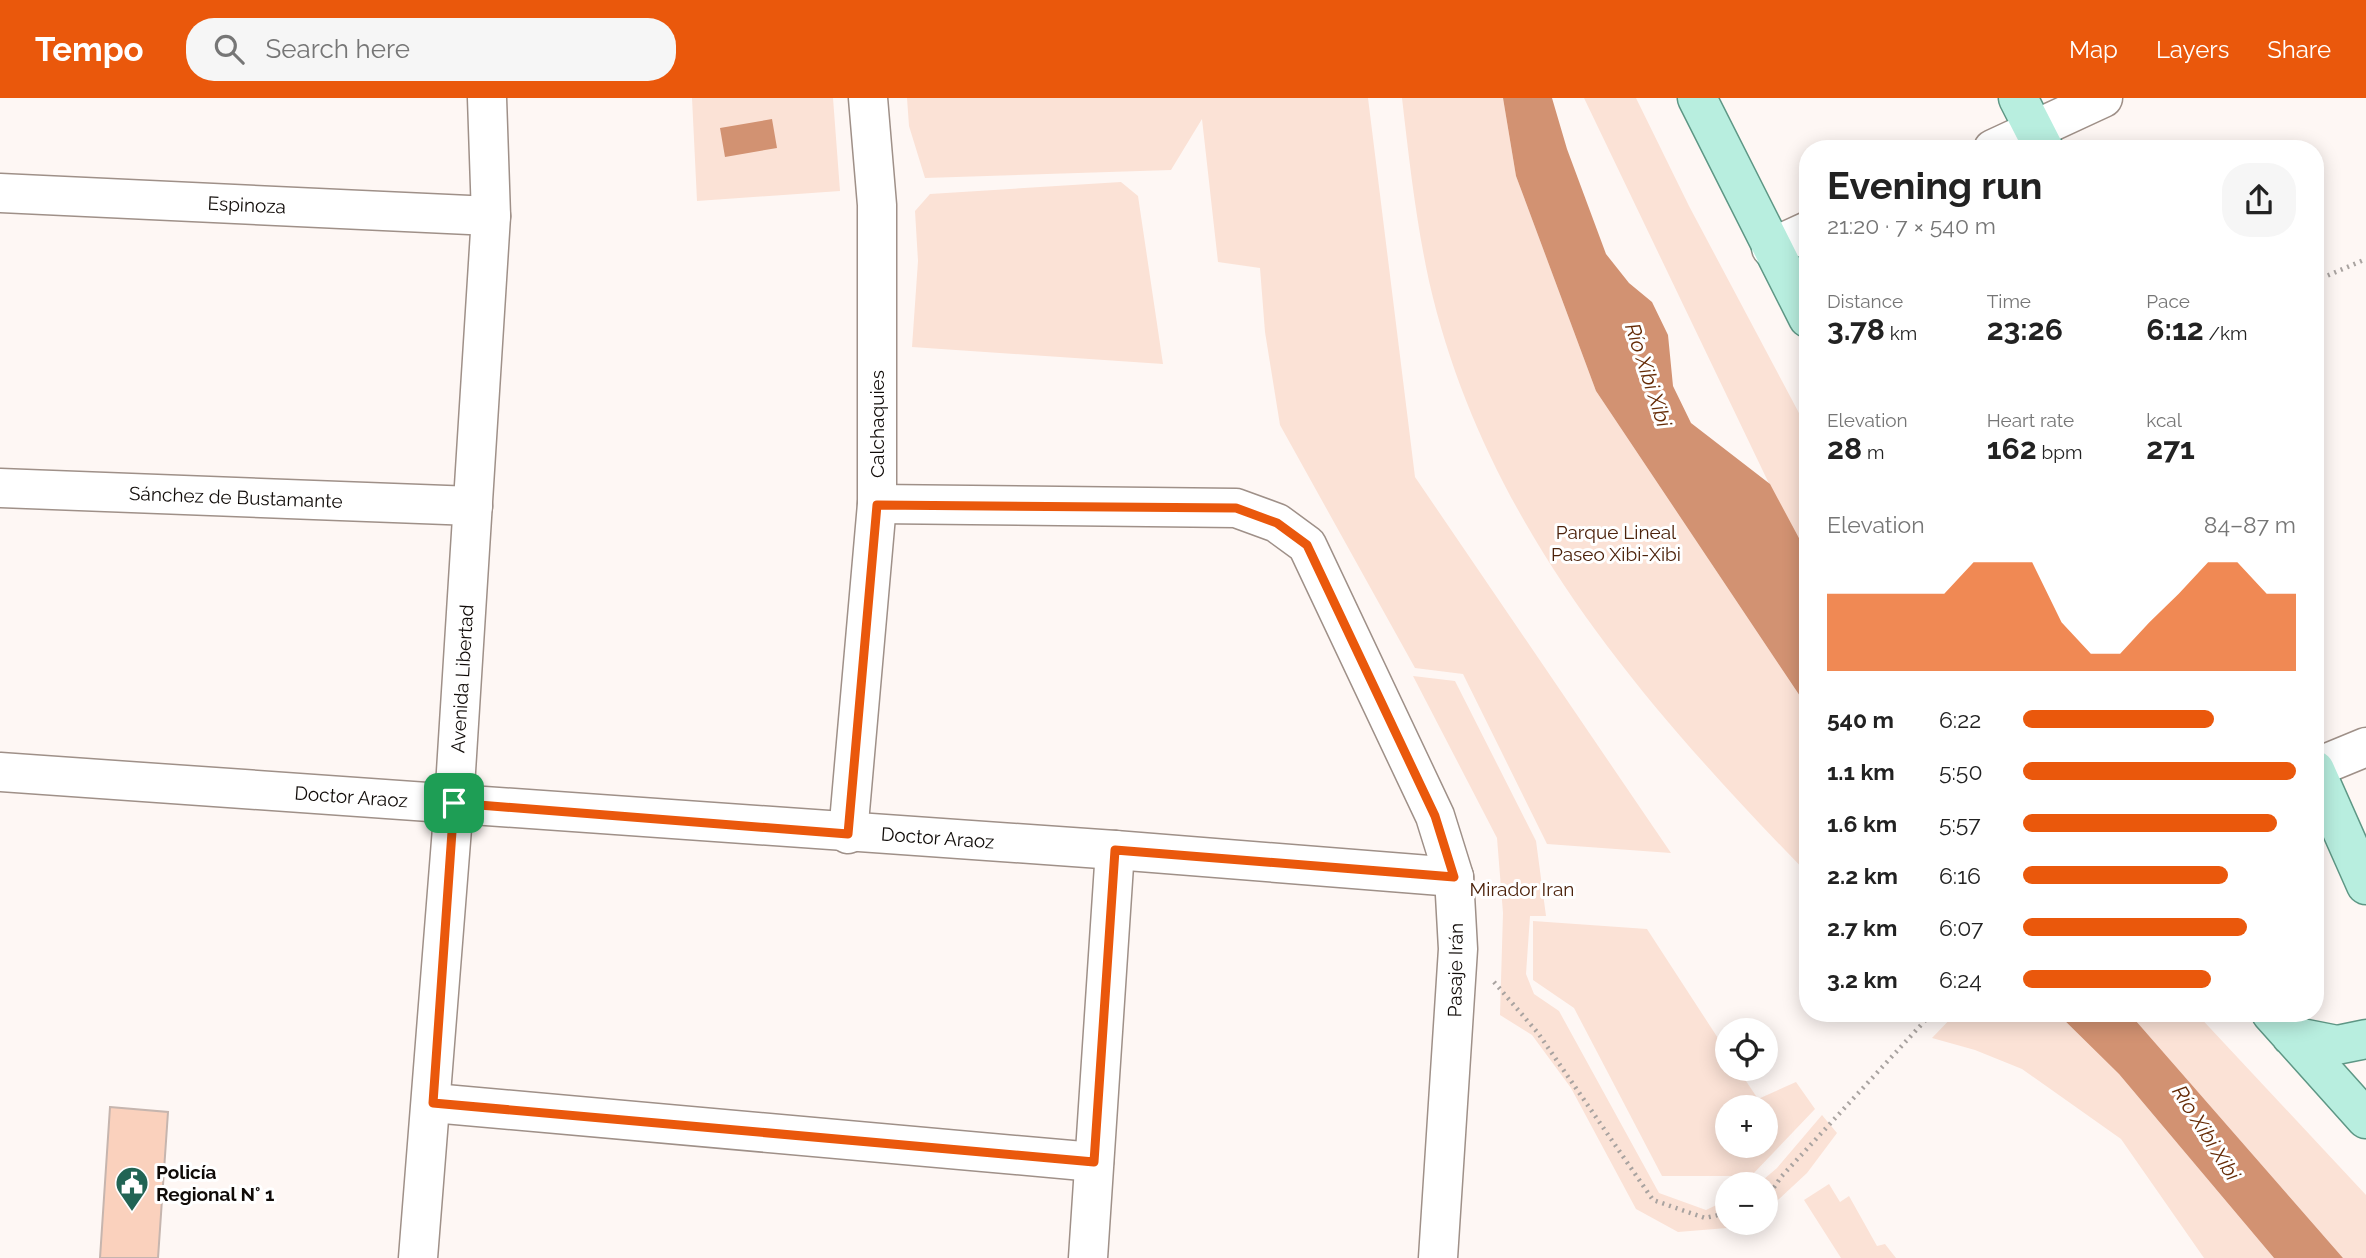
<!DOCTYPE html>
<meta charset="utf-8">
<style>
body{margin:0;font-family:Raleway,sans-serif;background:#f6f6f6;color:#222;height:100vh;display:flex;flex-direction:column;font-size:26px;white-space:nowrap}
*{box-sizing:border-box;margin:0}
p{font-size:23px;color:#767676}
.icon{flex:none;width:38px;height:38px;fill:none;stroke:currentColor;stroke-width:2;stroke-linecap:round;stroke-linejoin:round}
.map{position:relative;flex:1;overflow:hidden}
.drawer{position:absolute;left:1799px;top:42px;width:525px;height:882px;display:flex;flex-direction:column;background:#fff;border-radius:28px;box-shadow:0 4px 18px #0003}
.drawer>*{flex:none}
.controls{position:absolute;left:1715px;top:920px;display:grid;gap:14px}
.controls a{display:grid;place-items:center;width:63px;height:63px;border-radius:50%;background:#fff;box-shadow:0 4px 18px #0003;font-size:35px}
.pin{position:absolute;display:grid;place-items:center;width:60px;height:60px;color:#fff;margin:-30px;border-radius:14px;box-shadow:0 4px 10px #0006}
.round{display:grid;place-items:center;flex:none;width:74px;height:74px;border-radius:28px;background:#f6f6f6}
.summary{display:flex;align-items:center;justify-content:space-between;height:119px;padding:0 28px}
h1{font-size:38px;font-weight:700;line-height:52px}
.metrics{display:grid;grid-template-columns:repeat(3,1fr);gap:10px;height:119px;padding:7px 28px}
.metrics div{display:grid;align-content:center}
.metrics b{font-size:30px;font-weight:700}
.metrics small{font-size:19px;font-weight:400}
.metrics p{font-size:19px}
.chart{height:196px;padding:14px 28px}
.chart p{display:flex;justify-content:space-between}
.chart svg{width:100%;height:126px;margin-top:7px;fill:#ea580c;opacity:.7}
ul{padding:0 28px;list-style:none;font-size:23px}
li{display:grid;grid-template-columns:112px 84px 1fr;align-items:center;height:52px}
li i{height:18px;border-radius:9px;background:#ea580c}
header{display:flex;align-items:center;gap:42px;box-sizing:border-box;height:98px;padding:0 35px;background:#ea580c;color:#fff}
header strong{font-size:33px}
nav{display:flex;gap:38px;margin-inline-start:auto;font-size:24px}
.search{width:490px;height:63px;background:#f6f6f6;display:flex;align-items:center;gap:18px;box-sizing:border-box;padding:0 24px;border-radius:28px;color:#767676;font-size:26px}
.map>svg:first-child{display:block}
.green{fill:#fbe2d6;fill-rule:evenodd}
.water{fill:#d29272}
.building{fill:#fad1bd;stroke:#c6b5ae;stroke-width:2}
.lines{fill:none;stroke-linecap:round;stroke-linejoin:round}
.minor-casing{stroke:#9f9088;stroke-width:41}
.major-casing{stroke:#5e9785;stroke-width:41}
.path{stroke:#a9a3a0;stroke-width:4.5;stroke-dasharray:2 5;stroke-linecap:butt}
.minor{stroke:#fff;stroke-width:38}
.major{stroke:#b8eedf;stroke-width:38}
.route-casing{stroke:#fff;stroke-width:14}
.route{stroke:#ea580c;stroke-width:9}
.labels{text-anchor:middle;stroke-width:6;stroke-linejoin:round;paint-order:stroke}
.street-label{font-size:19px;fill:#100b08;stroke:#fff}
.park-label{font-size:19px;fill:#4c220b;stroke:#fff}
.poi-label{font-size:19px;font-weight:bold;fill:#100b08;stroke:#fff;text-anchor:start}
.water-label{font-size:21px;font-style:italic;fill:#652a05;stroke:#fff}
</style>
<header>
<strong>Tempo</strong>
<div class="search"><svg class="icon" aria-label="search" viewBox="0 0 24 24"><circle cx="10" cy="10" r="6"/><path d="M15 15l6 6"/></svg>Search here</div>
<nav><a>Map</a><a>Layers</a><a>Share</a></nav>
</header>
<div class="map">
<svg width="2366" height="1160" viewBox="0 0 2366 1160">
<rect width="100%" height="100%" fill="#fef7f4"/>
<!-- green -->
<path class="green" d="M692 0H833L840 93 697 103Z
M907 0H1368L1415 379 1671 755 1547 746 1463 576 1415 570 1280 327 1265 234 1260 170 1218 164 1202 21 1171 72 925 80 909 28Z
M1402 0H1503L1516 78 1596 293 1808 610V776C1641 604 1484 424 1429 183 1416 123 1409 61 1402 0Z
M1584 0H1636L1689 108 1808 332V457L1786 421Z
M1121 84 1138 98 1163 266 912 249 918 163 915 113 930 96Z
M1413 578 1455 583 1536 743 1546 818H1530L1526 876 1534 896 1559 913 1659 1095 1706 1112 1727 1102V1125H1738L1727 1130 1678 1134 1636 1111 1571 990 1532 937 1500 917 1503 815 1497 740Z
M1533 823 1647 831 1727 954V971H1738L1758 1001 1796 984 1815 1011 1751 1078H1662L1574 910 1533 882ZM1727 1010H1766V1048H1727Z
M1956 915H2057L2119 976 2274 1160H2204L2121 1041 2022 971 1975 952 1932 940Z
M2129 915H2196L2366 1097V1160H2343Z
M1822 1017 1837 1035 1807 1075 1766 1113V1087H1757L1777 1070Z
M1829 1086 1840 1104 1849 1098 1877 1148 1885 1146 1896 1160H1841L1804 1102Z"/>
<!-- water -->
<path class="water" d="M1503 0H1552L1567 51 1606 156 1629 185 1652 204 1668 237 1673 288 1691 325 1770 386 1808 457V610L1596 293 1516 78Z
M772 21 777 50 725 59 720 30Z
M2057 915H2129L2343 1160H2274L2119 976Z"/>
<!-- building -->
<path class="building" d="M110 1009 168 1014 158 1160H100Z"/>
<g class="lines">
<defs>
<g id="minor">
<path d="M1993 51 2103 0"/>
<path id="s1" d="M0 95 491 118"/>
<path d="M1771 150 1808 133"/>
<path id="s2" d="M0 390 473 408"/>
<path d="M877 406 1236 410 1277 425 1307 447 1435 718 1454 779 1458 851 1438 1160"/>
<path d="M2315 670 2366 649"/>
<path id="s3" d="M0 674 1115 752 1454 779"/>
<path d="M848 736 877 406V107L868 0"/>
<path d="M433 1005 1094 1064"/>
<path id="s4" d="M418 1160 454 705 491 118 487 0"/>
<path d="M1088 1160 1115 752"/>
</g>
<path id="major" d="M1697 0 1808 220
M2018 0 2044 51
M2315 672 2366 787
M2271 915 2366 1021
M2291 938 2337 947 2366 941"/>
</defs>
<!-- minor casing -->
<use href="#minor" class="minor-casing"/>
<!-- major casing -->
<use href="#major" class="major-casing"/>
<!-- path -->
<path class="path" d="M2315 183 2366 161
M1494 884 1538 935 1653 1102 1705 1120 1727 1115
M1766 1101 1781 1079 1932 915"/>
<!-- minor -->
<use href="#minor" class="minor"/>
<!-- major -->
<use href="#major" class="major"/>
</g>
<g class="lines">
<defs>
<path id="route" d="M877 407 1236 410 1277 425 1307 447 1435 718 1454 779 1115 752 1094 1064 433 1005 454 705 848 736Z"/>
</defs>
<!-- route casing -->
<use href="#route" class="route-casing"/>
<!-- route -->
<use href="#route" class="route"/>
</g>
<!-- icons -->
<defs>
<symbol id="civic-pin" viewBox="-11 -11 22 30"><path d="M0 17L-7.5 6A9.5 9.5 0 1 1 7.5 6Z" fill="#216454" stroke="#fff"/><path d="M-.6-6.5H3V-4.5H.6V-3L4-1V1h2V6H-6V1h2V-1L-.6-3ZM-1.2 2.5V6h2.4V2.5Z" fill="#fff"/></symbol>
</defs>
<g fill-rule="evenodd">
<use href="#civic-pin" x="113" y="1066" width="38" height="52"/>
</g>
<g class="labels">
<!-- street labels -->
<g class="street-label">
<text dy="7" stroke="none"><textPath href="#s1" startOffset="247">Espinoza</textPath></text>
<text transform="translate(877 326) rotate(-90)" y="7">Calchaquies</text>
<text dy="7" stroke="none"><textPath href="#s2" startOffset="236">Sánchez de Bustamante</textPath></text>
<text dy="7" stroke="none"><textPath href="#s4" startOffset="581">Avenida Libertad</textPath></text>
<text dy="7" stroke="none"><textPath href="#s3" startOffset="352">Doctor Araoz</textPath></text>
<text dy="7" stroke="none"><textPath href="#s3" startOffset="940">Doctor Araoz</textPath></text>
<text transform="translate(1455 872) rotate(-89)" y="7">Pasaje Irán</text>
</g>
<!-- park labels -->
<g class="park-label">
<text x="1616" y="441">Parque Lineal<tspan x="1616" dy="22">Paseo Xibi-Xibi</tspan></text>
<text x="1522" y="798">Mirador Iran</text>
</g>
<!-- poi labels -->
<g class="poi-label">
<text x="156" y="1081">Policía<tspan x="156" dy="22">Regional N° 1</tspan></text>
</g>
<!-- water labels -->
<g class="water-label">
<text transform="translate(1648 277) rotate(72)" y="7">Río Xibi Xibi</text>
<text transform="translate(2206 1035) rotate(58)" y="7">Río Xibi Xibi</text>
</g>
</g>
</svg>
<div class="controls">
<a><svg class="icon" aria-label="locate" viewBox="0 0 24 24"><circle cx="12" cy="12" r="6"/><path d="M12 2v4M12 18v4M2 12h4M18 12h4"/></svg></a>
<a>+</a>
<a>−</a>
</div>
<div class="pin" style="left:454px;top:705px;background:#1e9e55"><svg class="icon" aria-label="arrive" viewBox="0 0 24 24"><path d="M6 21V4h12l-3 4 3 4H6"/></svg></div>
<section class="drawer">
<div class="summary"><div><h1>Evening run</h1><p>21:20 · 7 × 540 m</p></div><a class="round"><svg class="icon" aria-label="share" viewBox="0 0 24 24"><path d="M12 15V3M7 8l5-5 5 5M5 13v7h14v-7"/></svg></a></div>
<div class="metrics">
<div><p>Distance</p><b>3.78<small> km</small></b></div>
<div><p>Time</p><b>23:26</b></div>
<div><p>Pace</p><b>6:12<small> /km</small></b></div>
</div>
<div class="metrics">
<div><p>Elevation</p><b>28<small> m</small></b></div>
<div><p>Heart rate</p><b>162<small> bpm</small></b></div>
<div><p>kcal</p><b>271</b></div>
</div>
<div class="chart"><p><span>Elevation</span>84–87 m</p>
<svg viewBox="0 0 160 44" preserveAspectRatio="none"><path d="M0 44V17L10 17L20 17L30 17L40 17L50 6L60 6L70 6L80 27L90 38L100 38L110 27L120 17L130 6L140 6L150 17L160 17V44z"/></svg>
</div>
<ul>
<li><b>540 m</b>6:22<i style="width:70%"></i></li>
<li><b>1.1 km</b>5:50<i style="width:100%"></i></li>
<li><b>1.6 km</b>5:57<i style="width:93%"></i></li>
<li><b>2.2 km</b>6:16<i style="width:75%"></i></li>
<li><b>2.7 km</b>6:07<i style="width:82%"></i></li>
<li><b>3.2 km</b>6:24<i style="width:69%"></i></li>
</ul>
</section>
</div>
